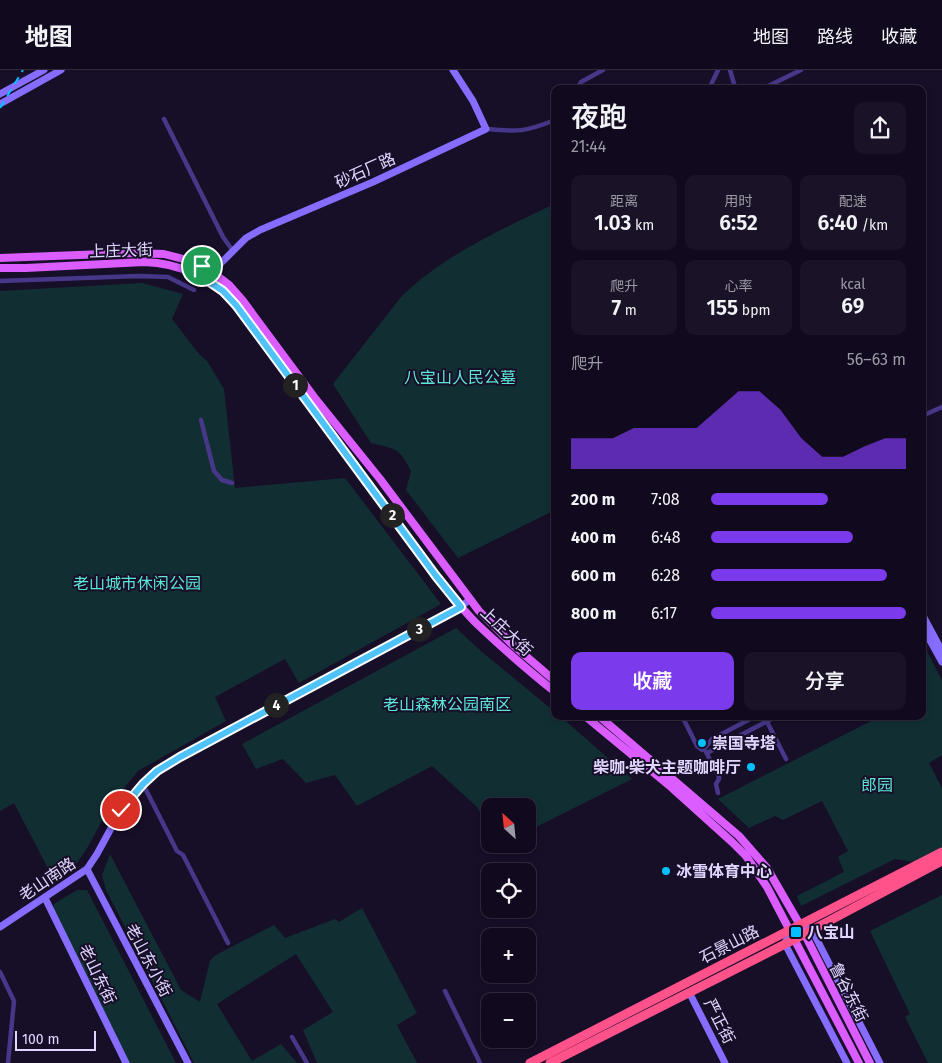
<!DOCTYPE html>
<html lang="zh">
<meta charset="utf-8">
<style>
body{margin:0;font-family:"Fira Sans","Noto Sans SC",sans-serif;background:#1a1327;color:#f1f3f6;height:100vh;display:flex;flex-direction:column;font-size:19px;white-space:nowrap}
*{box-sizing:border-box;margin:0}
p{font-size:16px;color:#9c9aa4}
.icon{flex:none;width:28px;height:28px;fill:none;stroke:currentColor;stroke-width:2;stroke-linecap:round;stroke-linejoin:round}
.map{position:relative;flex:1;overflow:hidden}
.details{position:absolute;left:551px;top:15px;width:375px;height:635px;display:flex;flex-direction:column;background:#110a1e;border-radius:10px;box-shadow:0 2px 8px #0003,0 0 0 1px #302b3c}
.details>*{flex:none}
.needle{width:32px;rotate:333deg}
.buttons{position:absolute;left:481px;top:728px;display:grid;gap:10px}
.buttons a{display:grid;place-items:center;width:55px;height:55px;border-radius:10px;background:#110a1e;box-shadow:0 2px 8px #0003,0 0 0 1px #302b3c;font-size:25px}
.scale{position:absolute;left:15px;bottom:12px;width:81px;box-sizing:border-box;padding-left:5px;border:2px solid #e1d6ff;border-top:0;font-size:14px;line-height:18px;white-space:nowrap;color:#e1d6ff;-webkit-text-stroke:4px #170e28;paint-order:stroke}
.pin{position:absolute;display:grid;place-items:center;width:42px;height:42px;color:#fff;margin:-21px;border:2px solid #fff;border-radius:50%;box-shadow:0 1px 5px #0007}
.km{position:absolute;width:25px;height:25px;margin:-12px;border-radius:50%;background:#222;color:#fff;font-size:14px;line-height:25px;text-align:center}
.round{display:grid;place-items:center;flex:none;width:52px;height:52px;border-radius:10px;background:#1a1327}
.headline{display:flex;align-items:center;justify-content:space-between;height:85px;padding:0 20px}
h1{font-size:28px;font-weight:600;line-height:38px}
.stats{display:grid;grid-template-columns:repeat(3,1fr);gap:8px;height:85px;padding:5px 20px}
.stats div{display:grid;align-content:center;border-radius:10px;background:#1a1327;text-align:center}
.stats b{font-size:21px;font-weight:600}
.stats small{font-size:14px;font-weight:400}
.stats p{font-size:14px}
.chart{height:140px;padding:10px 20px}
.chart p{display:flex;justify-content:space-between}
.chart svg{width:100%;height:90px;margin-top:5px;fill:#7c3aed;opacity:.7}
.action{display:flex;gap:10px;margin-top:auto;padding:10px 20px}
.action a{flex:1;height:58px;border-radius:10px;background:#7c3aed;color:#fff;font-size:20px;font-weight:600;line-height:58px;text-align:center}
.action a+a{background:#1a1327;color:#f1f3f6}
ul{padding:0 20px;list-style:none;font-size:16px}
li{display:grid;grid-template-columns:80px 60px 1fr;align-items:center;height:38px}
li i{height:12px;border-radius:6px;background:#7c3aed}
header{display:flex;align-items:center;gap:30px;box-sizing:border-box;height:70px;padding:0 25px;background:#110a1e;border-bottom:1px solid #302b3c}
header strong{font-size:24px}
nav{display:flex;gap:28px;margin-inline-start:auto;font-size:18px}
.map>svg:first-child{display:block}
.green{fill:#112f33}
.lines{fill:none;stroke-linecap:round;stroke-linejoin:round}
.street{stroke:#473789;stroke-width:4.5}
.secondary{stroke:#866dff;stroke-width:7}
.primary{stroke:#db5dff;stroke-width:8}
.highway{stroke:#ff518a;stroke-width:9}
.rail{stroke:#02c0ff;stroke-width:2;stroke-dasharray:8 6;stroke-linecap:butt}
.route-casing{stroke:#fff;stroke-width:10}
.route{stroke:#4fc3f7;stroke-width:6}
.poi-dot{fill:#02c0ff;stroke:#170e28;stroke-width:2}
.labels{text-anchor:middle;stroke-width:4;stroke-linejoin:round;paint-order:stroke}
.street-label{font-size:16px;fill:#e1d6ff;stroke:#170e28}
.park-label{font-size:16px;fill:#5be6d8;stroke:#170e28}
.poi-label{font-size:16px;font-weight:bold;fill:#e1d6ff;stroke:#170e28;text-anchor:start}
</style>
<header>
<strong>地图</strong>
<nav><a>地图</a><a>路线</a><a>收藏</a></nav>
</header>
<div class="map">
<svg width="942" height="993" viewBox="0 0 942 993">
<rect width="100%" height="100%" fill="#170e28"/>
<!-- green -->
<path class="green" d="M550 136 555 143V440L458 488 406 420 411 401C399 377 395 379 371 373L333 314 401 227C441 187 500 160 550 136Z
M142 213 183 224 172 249 199 284 207 291 224 319 235 418 345 408 441 534 299 613 285 589 215 627 226 651 138 701 112 733 86 780 72 800 55 812 14 733 0 741V221Z
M456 558 482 582 555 642V646H560L632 709 528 761V736H490V761L477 737 432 696 357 736 335 705 306 713 283 689 256 699 242 674Z
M923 573 942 611V685L929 693 942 718V778L914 792 895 789 801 836 797 826 844 802 838 787 848 781 822 731 783 750 775 746 749 758 718 729 881 646H922Z
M110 784 181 920 200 932 210 891 214 886 274 855 285 868 335 849 339 852 362 838 417 943 397 955 417 993H317L303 960 333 942 296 884 217 934 252 991 281 974 297 993H194L106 820 102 805Z
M77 820H87L176 993H129L53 840 54 834Z
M942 825V993H928L905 947 910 944 870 861Z"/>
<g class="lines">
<!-- street -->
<path class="street" d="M730 0 735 17 734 19
M577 19 581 12 603 0
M709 19 718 0
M762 19 801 0
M164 49 223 167 233 181
M486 59C518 62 525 62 555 50
M0 211 139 206 168 207 194 220
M922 346 942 337
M201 350 214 401 222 410 232 413
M682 646 697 676 702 680 705 678 712 669 756 646
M764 646 786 689
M706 682 719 707V709L716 714 718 723
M707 683 777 646
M143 714 177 781 183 785 228 873
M0 902 14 931 8 993
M445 921 480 993
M292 967 307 993"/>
<!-- secondary -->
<path class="secondary" d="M0 24 44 0
M0 34 61 0
M205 209 246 168 260 160 373 112 486 59 473 31 453 0
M922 544 942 581
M922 556 942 592
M87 799 188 993
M45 828 126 993
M0 857 87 799 97 784 121 740 143 714 157 701 180 687 461 537 470 529
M807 858 812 860 880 993
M790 860 785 874 847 993
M689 922 725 993"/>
<!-- primary -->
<path class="primary" d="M0 188 131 183 164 184 187 190 212 202 229 215 243 231 314 327 380 409 479 541 513 575 555 611
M0 198H26L144 192C180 193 211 208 236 235L436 506C449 522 462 539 476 553 501 577 528 600 555 622
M585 646 671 717 732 772 746 786 767 817 859 993
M599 646 739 766 767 798 800 855 870 993"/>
<!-- highway -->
<path class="highway" d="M530 993 942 782
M550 993 795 869 942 791"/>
<!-- rail -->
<path class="rail" d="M0 38 23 0"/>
</g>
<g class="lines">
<defs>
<path id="route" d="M121 740 143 714 157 701 180 687 461 537 436 506 236 235 223 221 205 209 212 202 202 196"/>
</defs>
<!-- route casing -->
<use href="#route" class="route-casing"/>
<!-- route -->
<use href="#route" class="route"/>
</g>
<!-- markers -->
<g class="poi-dot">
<circle cx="702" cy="673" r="5"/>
<circle cx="751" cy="697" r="5"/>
<circle cx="666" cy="801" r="5"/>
<rect x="790" y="856" width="12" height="12" rx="2.5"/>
</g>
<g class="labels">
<!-- street labels -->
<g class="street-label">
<text transform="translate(365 100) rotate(-24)" y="6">砂石厂路</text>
<text transform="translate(121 180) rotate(-2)" y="6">上庄大街</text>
<text transform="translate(507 561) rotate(43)" y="6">上庄大街</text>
<text transform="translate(47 809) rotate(-34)" y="6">老山南路</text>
<text transform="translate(729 874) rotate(-27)" y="6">石景山路</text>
<text transform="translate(149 890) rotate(62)" y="6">老山东小街</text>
<text transform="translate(98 904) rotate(64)" y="6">老山东街</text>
<text transform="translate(849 922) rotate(63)" y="6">鲁谷东街</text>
<text transform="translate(720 951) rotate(63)" y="6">严正街</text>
</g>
<!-- park labels -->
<g class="park-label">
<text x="460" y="313">八宝山人民公墓</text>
<text x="137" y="519">老山城市休闲公园</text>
<text x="447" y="640">老山森林公园南区</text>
<text x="877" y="721">郎园</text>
</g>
<!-- poi labels -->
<g class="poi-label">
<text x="712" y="679">崇国寺塔</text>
<text x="741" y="703" text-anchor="end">柴咖·柴犬主题咖啡厅</text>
<text x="676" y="807">冰雪体育中心</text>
<text x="807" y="868">八宝山</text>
</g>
</g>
</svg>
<div class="buttons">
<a><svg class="needle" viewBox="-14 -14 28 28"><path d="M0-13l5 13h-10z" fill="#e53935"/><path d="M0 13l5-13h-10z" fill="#9c9aa4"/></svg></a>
<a><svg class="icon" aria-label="locate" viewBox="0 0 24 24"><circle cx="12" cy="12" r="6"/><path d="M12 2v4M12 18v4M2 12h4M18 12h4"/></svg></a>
<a>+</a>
<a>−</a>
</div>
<div class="scale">100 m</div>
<div class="pin" style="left:202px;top:196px;background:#1e9e55"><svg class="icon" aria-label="arrive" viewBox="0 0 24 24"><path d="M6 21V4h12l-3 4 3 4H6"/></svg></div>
<div class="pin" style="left:121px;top:740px;background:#d93025"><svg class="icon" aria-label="check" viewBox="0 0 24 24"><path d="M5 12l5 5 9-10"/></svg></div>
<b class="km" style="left:295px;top:315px">1</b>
<b class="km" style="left:392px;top:445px">2</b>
<b class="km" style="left:419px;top:559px">3</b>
<b class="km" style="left:276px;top:635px">4</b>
<section class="details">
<div class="headline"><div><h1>夜跑</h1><p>21:44</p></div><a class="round"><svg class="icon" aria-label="share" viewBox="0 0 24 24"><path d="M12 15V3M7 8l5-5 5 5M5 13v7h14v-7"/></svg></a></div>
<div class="stats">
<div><p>距离</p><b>1.03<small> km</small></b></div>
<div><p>用时</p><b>6:52</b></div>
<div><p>配速</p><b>6:40<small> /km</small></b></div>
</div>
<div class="stats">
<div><p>爬升</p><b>7<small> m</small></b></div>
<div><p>心率</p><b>155<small> bpm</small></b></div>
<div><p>kcal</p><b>69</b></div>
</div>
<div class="chart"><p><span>爬升</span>56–63 m</p>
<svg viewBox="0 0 160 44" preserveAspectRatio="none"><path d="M0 44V29L10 29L20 29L30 24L40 24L50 24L60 24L70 15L80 6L90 6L100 15L110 29L120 38L130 38L140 33L150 29L160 29V44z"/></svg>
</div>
<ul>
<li><b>200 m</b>7:08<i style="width:60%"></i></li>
<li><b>400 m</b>6:48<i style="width:73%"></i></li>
<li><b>600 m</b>6:28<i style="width:90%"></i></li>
<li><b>800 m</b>6:17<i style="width:100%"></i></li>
</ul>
<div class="action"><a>收藏</a><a>分享</a></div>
</section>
</div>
